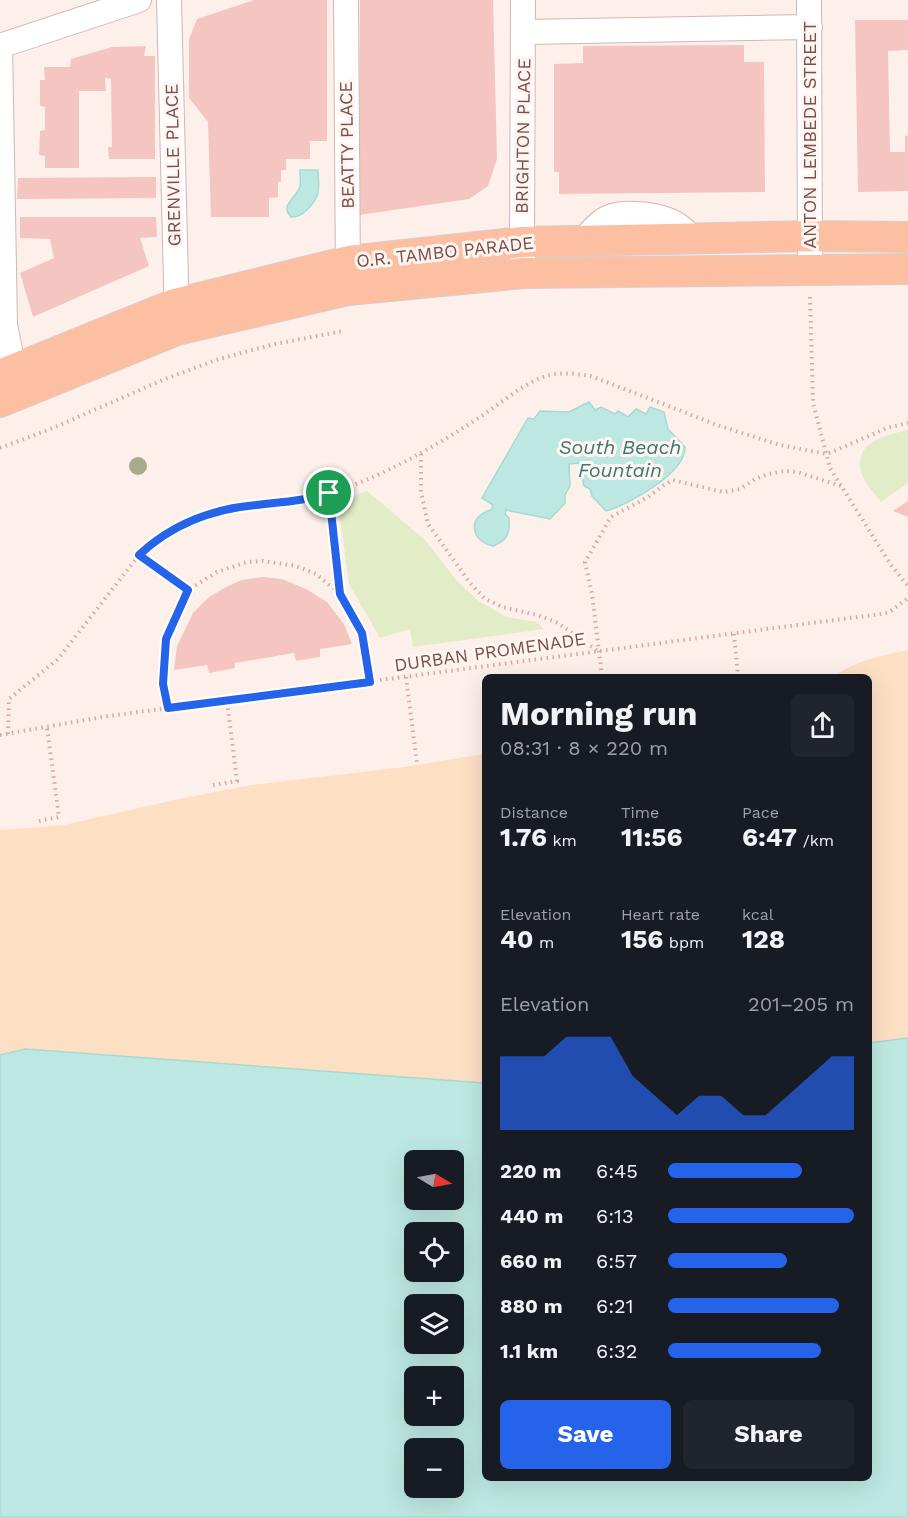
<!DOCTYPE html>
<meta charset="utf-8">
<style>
body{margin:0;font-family:"Work Sans",sans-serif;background:#20242c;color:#f1f3f6;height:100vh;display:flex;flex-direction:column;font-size:22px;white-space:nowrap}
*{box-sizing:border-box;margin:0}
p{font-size:20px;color:#9ea1a6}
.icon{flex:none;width:33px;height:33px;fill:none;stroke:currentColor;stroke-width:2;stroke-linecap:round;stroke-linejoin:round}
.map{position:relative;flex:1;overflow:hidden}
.side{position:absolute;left:482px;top:674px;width:390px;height:807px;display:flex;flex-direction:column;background:#171b24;border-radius:9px;box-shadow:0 6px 24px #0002}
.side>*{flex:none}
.needle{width:39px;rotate:100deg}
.fabs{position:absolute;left:404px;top:1150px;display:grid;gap:12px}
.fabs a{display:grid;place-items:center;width:60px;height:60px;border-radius:9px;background:#171b24;box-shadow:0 6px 24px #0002;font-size:30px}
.pin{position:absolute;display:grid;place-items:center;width:51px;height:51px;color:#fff;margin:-26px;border:3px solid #fff;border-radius:50%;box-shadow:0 2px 6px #0007}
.round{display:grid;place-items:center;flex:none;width:63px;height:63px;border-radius:9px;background:#20242c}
.head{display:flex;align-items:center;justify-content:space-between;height:102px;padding:0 18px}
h1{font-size:33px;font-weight:700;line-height:45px}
.metrics{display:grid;grid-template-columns:repeat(3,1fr);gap:9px;height:102px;padding:6px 18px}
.metrics div{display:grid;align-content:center}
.metrics b{font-size:26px;font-weight:700}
.metrics small{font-size:16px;font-weight:400}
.metrics p{font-size:16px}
.chart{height:168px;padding:12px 18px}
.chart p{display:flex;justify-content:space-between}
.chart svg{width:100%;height:108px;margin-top:6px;fill:#2563eb;opacity:.7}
.primary-button{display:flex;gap:12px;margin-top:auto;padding:12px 18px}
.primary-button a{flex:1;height:69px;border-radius:9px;background:#2563eb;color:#fff;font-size:24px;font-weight:700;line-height:69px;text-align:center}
.primary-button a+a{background:#20242c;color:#f1f3f6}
ul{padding:0 18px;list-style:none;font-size:20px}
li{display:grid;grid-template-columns:96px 72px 1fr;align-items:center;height:45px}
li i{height:15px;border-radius:8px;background:#2563eb}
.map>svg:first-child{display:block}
.green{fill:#e2ecc7}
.sand{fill:#fddfc4}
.water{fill:#bde8e1;stroke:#a3dbd2;stroke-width:1.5;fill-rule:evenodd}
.building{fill:#f4c5c1}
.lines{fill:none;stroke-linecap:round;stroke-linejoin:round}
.minor-casing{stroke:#d3b6b1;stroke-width:26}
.major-casing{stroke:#dacdcd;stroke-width:32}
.path{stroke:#daa7a3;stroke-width:4;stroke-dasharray:1.5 4.5;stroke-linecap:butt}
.minor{stroke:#fff;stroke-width:24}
.major{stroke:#fdbfa2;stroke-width:30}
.tree{fill:#a6ab8b}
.route-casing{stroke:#fff;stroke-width:12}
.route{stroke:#2563eb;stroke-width:8}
.labels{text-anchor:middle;stroke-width:6;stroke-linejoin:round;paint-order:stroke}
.street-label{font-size:18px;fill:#7a4e4c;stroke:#fff5f1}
.water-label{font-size:20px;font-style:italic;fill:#3b786f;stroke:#fff5f1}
</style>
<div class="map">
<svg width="908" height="1517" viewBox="0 0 908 1517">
<rect width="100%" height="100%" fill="#fdf0ea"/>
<!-- green -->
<path class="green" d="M908 430V483L881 502C875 494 866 485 862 475 851 443 885 435 908 430Z
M367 491 425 540 457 581 480 602 507 617 537 622 544 629 413 647 410 629 380 638 349 584 338 502Z"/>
<!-- sand -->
<path class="sand" d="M908 650V1038L869 1043 868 676H835C854 661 884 655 908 650Z
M484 754V1083L25 1049 0 1055V830L64 825 179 799 251 785 404 767Z"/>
<!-- water -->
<path class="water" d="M300 170H318C318 177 320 189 317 196 313 205 302 218 291 217 279 204 297 199 300 186 301 182 300 175 300 170Z
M589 402 595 410 601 407 615 414 618 411 628 417 636 409 646 414 650 407 664 412 668 429 685 447C686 473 628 505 606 511L592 496 590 489 584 486 579 463 569 464 570 486 565 495V503L550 519 506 510 505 514 509 518C510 533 508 540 493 546 469 540 468 516 491 510L493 505 482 498 528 418 534 419 540 411 569 412Z
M908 1038V1517H0V1055L25 1049 484 1083V1478H868L869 1043ZM414 1161H453V1200H414ZM414 1233H453V1272H414ZM414 1305H453V1344H414ZM414 1377H453V1416H414ZM414 1449H453V1488H414Z"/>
<!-- building -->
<path class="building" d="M254 0H327V141H310V159H286V170H281V182H278V197L269 198V217H211L208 122 189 98V39L197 19Z
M360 0H493L497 159 488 186 469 199 359 215Z
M855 20H908V50L888 51 890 152H905V136L908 135V191L858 192Z
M744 45V62H764L765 192 559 194V172H554V64L583 63V46Z
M146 46 144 56H155V159H109L108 147H112L111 79 105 78 106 91H79V168H45V156L39 155 40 131 45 130V107L40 106V80H45L44 67H70L71 59 112 47Z
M156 177V198L17 199 18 178Z
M20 217H156L157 237 140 238 149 266 33 317 20 273 54 258 50 239 20 238Z
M908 501V517L893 511Z
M263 577 282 579 306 589 327 602 344 624 352 644 320 649V657L296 661 294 653 235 663V668L209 673 207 665 174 670 177 646 193 613 209 597 228 586 242 580Z"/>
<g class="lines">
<defs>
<path id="minor" d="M169 0 177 322
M346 0 348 279
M523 0 522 242 524 273
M809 0 810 270
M524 32 810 27
M0 45 5 325 14 369 22 384
M0 46 139 0
M583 241C590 233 597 223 607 218 624 210 663 214 679 226 684 229 688 234 693 238"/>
<path id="major" d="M0 375 175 304 349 261 522 242 810 236 908 237
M0 402 177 330 348 290 524 273 908 269"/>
</defs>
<!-- minor casing -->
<use href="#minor" class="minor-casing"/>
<!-- major casing -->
<use href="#major" class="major-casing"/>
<!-- path -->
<path class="path" d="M810 297 813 403 830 468 891 565 908 586
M0 448 53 428 165 379 219 359 275 344 343 331
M421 454V492L428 524 470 583 484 598 502 607 537 615 558 623 598 651
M329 493 340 593
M139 555 188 590
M734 634 738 676
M602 676 592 594 585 562 611 517 648 497 664 485 673 480 723 492 740 489 755 479 768 474 785 471 797 472 841 486
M406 677 417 764
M168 708 163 684 166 639 188 590 217 572 247 562 263 561 296 566 316 574 340 594 361 633 371 682
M8 734 9 699 58 659 139 555C189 509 227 510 290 502 318 499 347 488 373 477 411 460 445 440 480 417 500 404 527 380 550 375 564 372 578 374 591 376L717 425 780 445 827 454 887 428 908 423
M0 735 108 716 888 613 908 598
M213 785 237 781 227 701
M39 821 59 817 47 727"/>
<!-- minor -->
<use href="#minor" class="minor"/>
<!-- major -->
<use href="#major" class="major"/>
</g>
<!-- trees -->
<circle class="tree" cx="138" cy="466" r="9"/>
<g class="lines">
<defs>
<path id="route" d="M329 493 340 594 362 633 370 682 168 708 163 684 166 639 188 590 139 555C172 524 212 509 256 505 281 502 305 501 329 493Z"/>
</defs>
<!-- route casing -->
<use href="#route" class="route-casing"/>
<!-- route -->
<use href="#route" class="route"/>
</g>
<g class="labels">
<!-- street labels -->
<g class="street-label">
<text transform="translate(810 135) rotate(-90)" y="6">ANTON LEMBEDE STREET</text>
<text transform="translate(523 136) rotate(-89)" y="6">BRIGHTON PLACE</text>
<text transform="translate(347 145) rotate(-91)" y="6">BEATTY PLACE</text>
<text transform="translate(173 165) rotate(-91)" y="6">GRENVILLE PLACE</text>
<text transform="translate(445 252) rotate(-6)" y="6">O.R. TAMBO PARADE</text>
<text transform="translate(490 652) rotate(-8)" y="6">DURBAN PROMENADE</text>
</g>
<!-- water labels -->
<g class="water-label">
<text x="620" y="454">South Beach<tspan x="620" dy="23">Fountain</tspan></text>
</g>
</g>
</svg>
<div class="fabs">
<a><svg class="needle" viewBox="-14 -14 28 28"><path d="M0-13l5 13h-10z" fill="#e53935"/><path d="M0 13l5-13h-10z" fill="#9ea1a6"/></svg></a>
<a><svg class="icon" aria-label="locate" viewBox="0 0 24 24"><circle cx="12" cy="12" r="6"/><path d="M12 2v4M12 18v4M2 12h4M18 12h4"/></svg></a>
<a><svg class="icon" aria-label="layers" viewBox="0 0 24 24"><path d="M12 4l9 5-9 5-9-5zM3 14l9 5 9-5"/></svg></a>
<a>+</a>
<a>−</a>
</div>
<div class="pin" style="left:329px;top:493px;background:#1e9e55"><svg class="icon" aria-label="arrive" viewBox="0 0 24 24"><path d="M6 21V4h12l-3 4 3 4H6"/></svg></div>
<section class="side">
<div class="head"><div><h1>Morning run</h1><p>08:31 · 8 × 220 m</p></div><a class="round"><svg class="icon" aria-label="share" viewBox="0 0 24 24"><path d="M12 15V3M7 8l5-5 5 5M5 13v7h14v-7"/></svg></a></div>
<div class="metrics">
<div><p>Distance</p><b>1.76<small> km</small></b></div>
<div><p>Time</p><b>11:56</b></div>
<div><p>Pace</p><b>6:47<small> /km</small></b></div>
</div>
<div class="metrics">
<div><p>Elevation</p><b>40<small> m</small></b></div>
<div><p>Heart rate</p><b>156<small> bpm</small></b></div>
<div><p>kcal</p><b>128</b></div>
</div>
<div class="chart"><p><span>Elevation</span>201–205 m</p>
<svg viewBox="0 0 160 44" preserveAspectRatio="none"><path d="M0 44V14L10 14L20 14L30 6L40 6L50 6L60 22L70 30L80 38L90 30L100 30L110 38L120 38L130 30L140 22L150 14L160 14V44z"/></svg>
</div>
<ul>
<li><b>220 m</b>6:45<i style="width:72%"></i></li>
<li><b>440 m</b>6:13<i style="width:100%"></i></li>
<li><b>660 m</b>6:57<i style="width:64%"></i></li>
<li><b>880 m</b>6:21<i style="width:92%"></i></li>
<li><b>1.1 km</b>6:32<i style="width:82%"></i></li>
</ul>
<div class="primary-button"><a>Save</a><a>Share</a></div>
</section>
</div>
